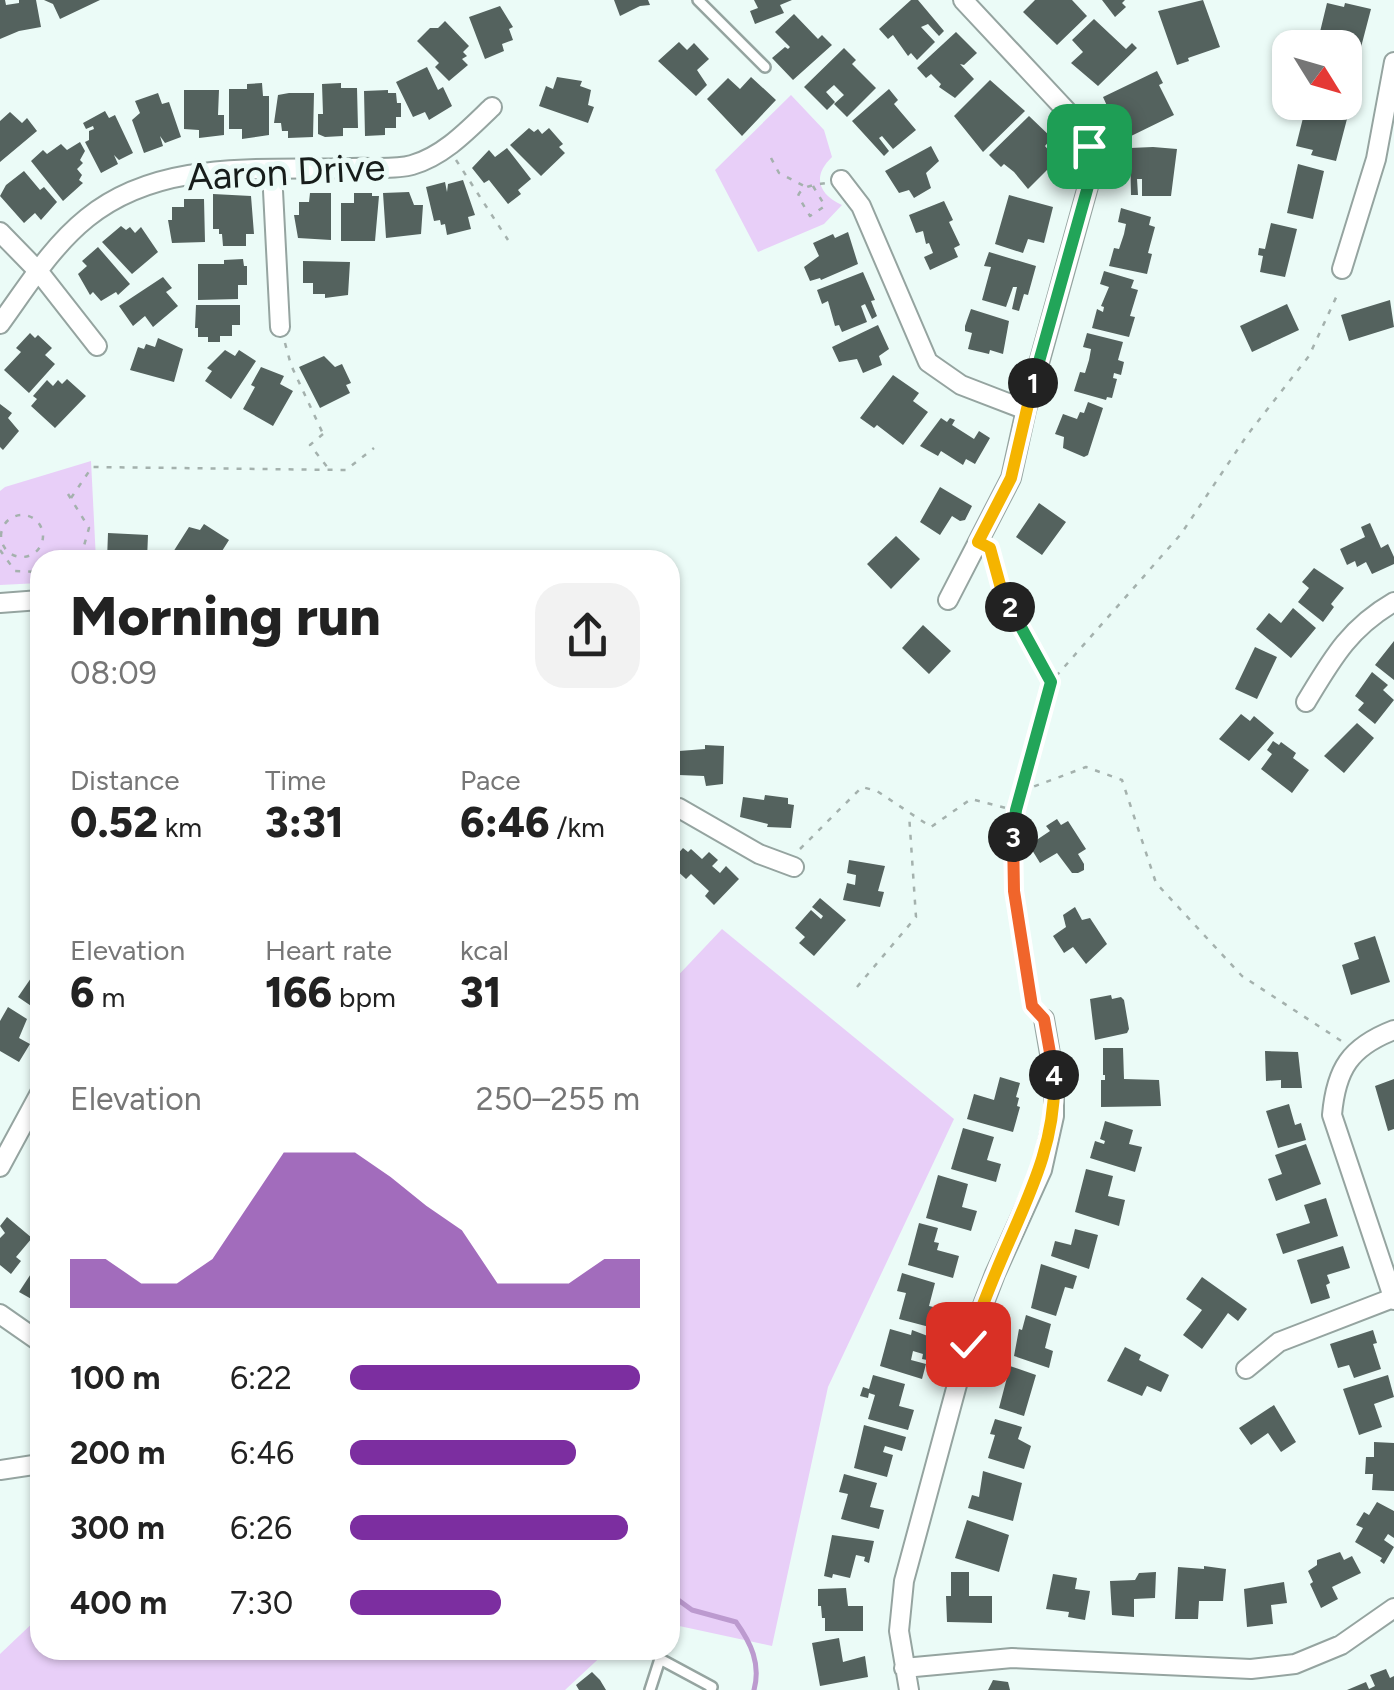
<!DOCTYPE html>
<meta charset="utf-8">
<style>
body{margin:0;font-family:Figtree,sans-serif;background:#f2f2f2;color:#222;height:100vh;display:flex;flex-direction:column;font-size:38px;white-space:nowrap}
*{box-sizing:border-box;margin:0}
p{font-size:32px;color:#767676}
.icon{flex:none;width:55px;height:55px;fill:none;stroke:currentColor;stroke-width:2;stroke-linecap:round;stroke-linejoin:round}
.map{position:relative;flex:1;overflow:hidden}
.panel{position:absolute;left:30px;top:550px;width:650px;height:1110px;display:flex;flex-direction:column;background:#fff;border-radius:30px;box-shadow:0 2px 8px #0004}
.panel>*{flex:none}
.needle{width:65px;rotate:127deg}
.tools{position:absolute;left:1272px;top:30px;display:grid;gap:20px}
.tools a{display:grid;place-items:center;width:90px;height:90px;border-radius:20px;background:#fff;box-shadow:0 2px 8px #0004;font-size:50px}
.pin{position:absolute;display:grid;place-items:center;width:85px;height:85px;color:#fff;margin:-42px;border-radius:20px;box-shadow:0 5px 15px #0006}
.km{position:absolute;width:50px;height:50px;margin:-25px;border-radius:50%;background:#222;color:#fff;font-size:28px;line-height:50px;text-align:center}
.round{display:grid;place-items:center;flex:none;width:105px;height:105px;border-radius:30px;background:#f2f2f2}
.headline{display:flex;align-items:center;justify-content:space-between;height:170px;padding:0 40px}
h1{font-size:55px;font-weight:800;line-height:75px}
.figures{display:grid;grid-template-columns:repeat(3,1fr);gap:15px;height:170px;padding:10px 40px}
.figures div{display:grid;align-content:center}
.figures b{font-size:42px;font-weight:800}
.figures small{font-size:28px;font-weight:400}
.figures p{font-size:28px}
.chart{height:280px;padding:20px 40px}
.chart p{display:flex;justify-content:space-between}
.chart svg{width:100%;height:180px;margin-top:10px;fill:#7c2ea0;opacity:.7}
ul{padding:0 40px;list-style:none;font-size:32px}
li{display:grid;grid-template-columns:160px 120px 1fr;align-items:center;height:75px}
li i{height:25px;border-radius:12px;background:#7c2ea0}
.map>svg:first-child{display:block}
.green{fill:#e8cff8}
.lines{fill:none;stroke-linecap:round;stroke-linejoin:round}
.stream{stroke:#bc9acf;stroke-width:5}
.building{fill:#54625e}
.lane-casing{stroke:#95a4a0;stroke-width:14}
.street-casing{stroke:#95a4a0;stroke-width:22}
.path{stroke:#a4b1ad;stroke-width:2.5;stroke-dasharray:5 8;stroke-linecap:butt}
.lane{stroke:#fff;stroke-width:9}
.street{stroke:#fff;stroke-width:18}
.split-1-casing{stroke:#fff;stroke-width:20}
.split-2-casing{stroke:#fff;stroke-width:20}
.split-3-casing{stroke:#fff;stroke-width:20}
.split-4-casing{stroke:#fff;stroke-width:20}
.split-5-casing{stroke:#fff;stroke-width:20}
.split-1{stroke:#22a559;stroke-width:12}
.split-2{stroke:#f5b400;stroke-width:12}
.split-3{stroke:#22a559;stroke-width:12}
.split-4{stroke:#f0652b;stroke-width:12}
.split-5{stroke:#f5b400;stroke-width:12}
.labels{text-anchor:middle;stroke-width:10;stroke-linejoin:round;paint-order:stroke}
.street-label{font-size:38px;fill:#171d1b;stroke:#ebfbf7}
</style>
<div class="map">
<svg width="1394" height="1690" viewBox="0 0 1394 1690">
<rect width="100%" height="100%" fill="#ebfbf7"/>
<!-- green -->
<path class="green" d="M791 95 824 130 832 157C812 176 818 194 842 205L824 224 758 252 715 170Z
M91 461 96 560H40V583L0 585V491L5 487Z
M722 929 954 1119 828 1387 772 1646 670 1624V984Z
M40 1616V1650H608L565 1690H0V1654Z"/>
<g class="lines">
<!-- stream -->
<path class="stream" d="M670 1594 692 1610 736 1622C751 1643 761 1664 754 1690"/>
</g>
<!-- building -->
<path class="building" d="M0 0H5L6 5 19 3V0H36L41 27 19 31 0 39Z
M44 0H100L60 19 53 4Z
M614 0H648L650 5 640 6 620 16Z
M754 0H792L780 5 784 13 755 24 750 11 758 8Z
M911 0H918L944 31 939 36 928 24 921 27 935 42 917 60 911 53 908 56 893 35 888 39 879 29Z
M1035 0H1072L1087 16 1057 45 1023 12Z
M1102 0H1125L1122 3 1126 7 1115 17Z
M1203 0 1220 47 1188 58 1189 61 1177 65 1158 11Z
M1327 3 1344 7 1345 3 1371 9 1360 51 1334 45 1336 40 1319 36Z
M500 6 513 27 509 29 513 40 502 44 504 51 485 59 469 17Z
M794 14 818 39 822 35 832 45 793 80 772 58 785 47 788 49 790 47 775 32Z
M1094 19 1126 49 1132 43 1137 48 1098 86 1071 63 1083 52 1072 40Z
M445 21 469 46 463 52 467 56 462 59 468 65 449 81 435 67 439 63 417 41 430 28H438Z
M956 32 977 53 964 65 960 64 974 79 955 98 939 87 941 84 931 74 926 78 917 68Z
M679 42 687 50 694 43 709 59 697 70 707 85 696 96 658 61Z
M844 48 856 60 852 64 876 88 847 117 834 104 844 95 834 85 826 92 835 102 827 110 804 87Z
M1345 60 1357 62 1347 103H1345Z
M427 67 438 90 443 87 452 106 429 120 425 112 413 117 396 82Z
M1157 71 1163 83 1159 85 1174 115 1127 138 1118 111 1108 108 1103 97Z
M557 77 582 81 580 86 591 90 588 105 594 107 588 123 539 106 546 86 553 89Z
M751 77 776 100 742 136 707 99 728 78 740 89Z
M990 80 1025 111 983 152 954 116Z
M262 83 263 96H269V135L242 139V129H229V89H247V84Z
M341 83V88H357L358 128H343V136L325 137 318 134V114H323L322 84Z
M889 89 898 100 894 104 916 130 893 149 882 136 879 138 889 151 884 156 852 121Z
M184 90H219L218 115H224V135L199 138V130L184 129Z
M388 90V93H396L397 103H401V117H396V128H385V135L365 136 364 91Z
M158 93 162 104 169 102 181 137 165 143 160 136 163 146 144 153 132 120 140 113 135 101Z
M289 93H314L313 137 288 138V131H282L281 123H274L278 95Z
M105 111 109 118 115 115 133 153 119 160 114 155 118 164 101 173 85 142 89 140V131L94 129 93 126 86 129 83 123Z
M10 112 22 123 27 118 37 131 0 162V121Z
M1321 113 1347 119 1336 161 1311 155 1313 150 1296 146 1304 114 1320 118Z
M1029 116 1052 138 1045 146 1057 160 1028 189 1014 172 1004 164 1001 167 989 155Z
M529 128 534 132 538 129 542 134 549 128 563 144 559 147 565 153 541 176 510 145Z
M80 142 85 151 80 160 83 163 77 169 82 175 79 180 83 183 63 201 31 161 43 150 47 154 61 144 67 150Z
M931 146 939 161 926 173 931 188 914 198 909 190 899 193 885 171Z
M1153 147 1177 149 1171 196H1142V179H1137L1138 195H1131L1130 148Z
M507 148 531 179 518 190 521 194 508 204 489 180 484 183 472 168 489 150 495 157Z
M1298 164 1324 171 1313 219 1287 213Z
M24 171 40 190 44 187 57 202 41 220 35 213 24 223 0 196 6 185Z
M463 180 475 215 468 217 471 229 447 235 445 224 441 225 440 220 434 221 426 187 445 182 447 192 448 184Z
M409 192 414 205H423L421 234 386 238 383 193Z
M310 193H331V240L298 238 294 215H299V202H309Z
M354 193H372V196H379L375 241H341V203H354Z
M213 194 251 196 254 234H246V246H223L222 234H219V229H213Z
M1009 195 1053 207 1044 243 1028 239 1023 253 995 244Z
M184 199H204L205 242 172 243 168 220H172V207H184Z
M944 201 953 220 949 222 960 245 954 248 958 257 930 270 924 257 933 253 929 243 926 244 923 231 916 233 909 215Z
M1121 208 1151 217 1149 225 1155 227 1148 253 1152 254 1147 274 1109 266 1114 248 1119 249 1124 234 1126 224 1118 222Z
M1271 223 1297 229 1285 277 1260 272 1263 256 1258 255 1259 248 1265 249Z
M121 226 126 230 130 227 135 233 141 227 158 252 132 274 102 242Z
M848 232 858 264 821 280 820 278 810 281 804 267 819 256 813 243 833 234 835 238Z
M98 247 130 284 118 295 116 292 101 301 93 292 90 295 78 274 87 266 82 261Z
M989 252 1036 266 1028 295 1024 294 1019 311 1012 309 1017 287H1013L1006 307 982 300 991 267 984 266Z
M243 259 244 266H247V285H238V299L198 300V264H224V260Z
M303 261 350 262 348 295 325 298V294H313V283H303Z
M1104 271 1134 280 1131 288 1138 290 1130 316 1135 317 1129 337 1092 328 1097 309 1103 312 1104 307 1101 306 1109 287 1100 284Z
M863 272 875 300 871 301 877 316 872 319 865 304 861 306 867 322 842 332 839 325 835 326 828 301 822 304 817 290Z
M163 277 172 288 166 292 178 306 153 327 145 316 133 326 119 306Z
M1390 300 1394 327 1349 341 1341 315Z
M1287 304 1299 330 1252 352 1240 326Z
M196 305H240V325H232V336H220V342H208V337H198V328H195Z
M971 309 1009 321 1003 354 990 350 989 354 968 349 972 333 965 331V326Z
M878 325 889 349 879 356 882 365 863 373 857 359 839 362 832 347Z
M30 333 35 338 38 335 52 348 45 355 55 364 29 393 4 370 21 352 16 348Z
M1087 333 1123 342 1118 360 1124 362 1121 375 1114 373 1113 378 1117 379 1112 398 1107 397 1106 400 1074 391 1080 372 1085 373 1089 360 1091 349 1083 347Z
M158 338 183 349 174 382 130 370 138 347 144 349 146 344 155 347Z
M225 350 235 356 239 350 256 361 231 399 205 381 212 371 207 368Z
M324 356 335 367 342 364 351 383 346 385 350 393 320 408 299 367Z
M261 367 284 376 280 384 293 391 273 426 243 409 255 387 251 385Z
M893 375 919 393 913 401 928 412 903 445 877 425 874 428 860 418Z
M67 379 86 396 55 428 31 406 37 399 33 396 47 380 53 386 58 380 62 384Z
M1088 402 1103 408 1088 455 1084 457 1063 448 1064 437 1055 434 1063 414 1077 419 1080 412 1084 413Z
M0 404 12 413 8 418 19 431 3 450 0 447Z
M941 418 947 422 950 418 955 420 952 425 974 439 979 431 990 438 975 464 966 459 963 465 941 451 938 456 920 446Z
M940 487 972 506 965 520 960 521 952 516 940 535 920 522Z
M1039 503 1066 522 1042 555 1016 537Z
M1370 523 1381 548 1388 544 1394 557V564L1372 574 1366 562 1357 567 1355 561 1347 565 1340 549 1365 537 1361 527Z
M204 524 229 540 217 559 168 560 189 527 200 530Z
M108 533 148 535 147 560H107Z
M896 536 920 559 891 589 867 564Z
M1314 568 1344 588 1331 604 1334 607 1323 622 1298 602 1309 588 1302 582Z
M1293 608 1316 628 1291 658 1256 629 1269 613 1281 623Z
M923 625 951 651 929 674 902 648Z
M1394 641V680L1375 665Z
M1255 647 1277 657 1257 699 1235 689Z
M1372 672 1388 685 1383 690 1394 700 1375 724 1358 710 1364 703 1355 696Z
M1241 714 1250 721 1254 716 1274 733 1249 761 1219 739Z
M1357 723 1374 738 1344 773 1324 756Z
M1273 741 1279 745 1281 742 1296 753 1293 758 1309 770 1292 793 1261 769 1272 754 1267 750Z
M705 745 724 746 723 784 706 786 704 776 679 775V751L705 749Z
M765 795 788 798V804L794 805 791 828 767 827 768 824 740 817 743 797 764 800Z
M1057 819 1061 825 1068 821 1086 849 1078 854 1084 864V870L1078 873H1072L1057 853 1040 863 1029 845 1050 831 1046 826Z
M683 848 688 852 691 849 702 859 709 852 718 860 712 866 720 873 726 866 739 879 714 905 705 896 709 891 691 874 686 879 674 868 677 865 672 860Z
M849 860 885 866 878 891 884 892 880 907 843 900 847 883 855 885 856 875 847 873Z
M820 898 846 920 814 956 799 943 805 937 795 928 811 910 821 919 823 916 812 907Z
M1075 907 1082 920 1090 918 1107 944 1086 964 1073 947 1064 953 1053 936 1066 927 1063 915Z
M1375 936 1390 982 1351 995 1342 965 1359 959 1354 943Z
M40 965V1012L18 997Z
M1111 995 1112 999 1121 997 1124 1000 1129 1029 1127 1033 1095 1040 1090 999Z
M8 1007 27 1019 19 1038 30 1044 19 1062 0 1051V1021Z
M1103 1048H1123L1124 1079 1159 1080 1161 1106 1101 1107V1080H1105V1075H1103Z
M1265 1051 1298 1052 1302 1088H1281V1080L1266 1081Z
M1000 1077 1020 1083 1016 1097 1019 1098 1017 1106 1020 1107 1013 1132 967 1119 974 1094 994 1100Z
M1394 1079V1129L1388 1131 1375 1086Z
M1289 1104 1295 1125 1301 1123 1306 1140 1278 1148 1266 1111Z
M1105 1121 1133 1130 1129 1144 1142 1147 1135 1172 1090 1158 1095 1141 1104 1144 1105 1141 1100 1139Z
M963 1128 994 1137 987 1160 1001 1164 996 1182 951 1169Z
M1306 1144 1321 1184 1276 1201 1268 1179 1282 1174 1275 1155Z
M1086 1169 1113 1176 1108 1196 1125 1200 1119 1226 1075 1212Z
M938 1175 968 1184 962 1207 977 1211 971 1231 926 1218Z
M1326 1198 1338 1236 1283 1254 1276 1234 1310 1223 1304 1205Z
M7 1217 32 1238 16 1257 21 1261 11 1274 0 1265V1238L5 1233 0 1226Z
M919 1223 938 1228 934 1242 939 1243 937 1250 959 1256 953 1278 908 1265Z
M1075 1229 1098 1235 1089 1269 1051 1256 1055 1241 1071 1245Z
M1343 1246 1350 1268 1327 1275 1330 1283 1326 1285 1330 1298 1311 1304 1297 1260Z
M40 1260V1296L35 1301 19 1292Z
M1041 1264 1077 1276 1073 1289 1065 1287 1056 1316 1031 1308Z
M902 1273 935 1283 929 1306 943 1309 937 1329 899 1319 906 1293 897 1291Z
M1202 1277 1247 1309 1238 1321 1228 1313 1202 1349 1183 1335 1202 1310 1186 1299Z
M1026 1315 1051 1324 1045 1348 1053 1351 1049 1368 1014 1356 1019 1329 1022 1330Z
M890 1329 911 1335 912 1330 933 1338 927 1360 922 1359 923 1354 913 1351 911 1360 926 1364 922 1379 880 1366Z
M1373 1330 1377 1343 1373 1344 1381 1369 1354 1378 1349 1365 1338 1368 1330 1344Z
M1125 1347 1141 1355 1139 1360 1169 1375 1161 1392 1147 1386 1142 1396 1107 1381Z
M1010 1366 1036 1375 1024 1416 999 1408Z
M873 1375 905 1384 899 1406 914 1410 908 1430 868 1419 875 1395 869 1393 868 1398 860 1396 863 1387 869 1389Z
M1388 1375 1394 1397 1374 1404 1382 1427 1359 1435 1343 1389Z
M1274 1405 1296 1442 1281 1452 1268 1433 1251 1445 1239 1428Z
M995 1419 1022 1427 1018 1439 1031 1446 1024 1469 988 1458 995 1435 990 1434Z
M864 1425 906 1437 902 1451 885 1446 883 1452 893 1455 887 1477 854 1468Z
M1374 1442 1394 1443V1491L1372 1490 1373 1474H1365L1366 1457H1374Z
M983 1471 1022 1483 1013 1521 968 1508 972 1495 979 1497Z
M844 1474 877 1483 870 1507 884 1510 879 1529 841 1519 848 1494 839 1492Z
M1377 1502 1394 1511V1538L1388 1534 1384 1540 1394 1547 1384 1564 1380 1561 1382 1558 1355 1542 1363 1528 1356 1525 1364 1512 1369 1515Z
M967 1520 1009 1535 999 1572 955 1558Z
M832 1535 874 1541 869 1563 864 1561 865 1557 856 1555 850 1578 833 1574 832 1578 824 1576Z
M1340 1552 1344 1560 1352 1556 1361 1573 1332 1587 1338 1599 1321 1608 1310 1584 1313 1582 1308 1571 1317 1565V1560Z
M1204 1566 1226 1569 1223 1601H1199L1198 1619H1175L1178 1567 1204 1569Z
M951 1572H969V1596H992V1623L947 1622 946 1596H951Z
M1156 1572 1155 1598 1134 1599V1617L1112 1615 1110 1581 1135 1580 1139 1573Z
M1053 1574 1077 1578 1075 1589 1090 1591 1085 1620 1068 1617 1069 1612 1046 1609Z
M1284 1582 1287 1603 1271 1605 1273 1624 1247 1627 1244 1589Z
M846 1588 848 1606H863V1631H825V1618H822L821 1606H818V1589Z
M839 1638 843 1662 865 1656 868 1677 820 1686 812 1643Z
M1386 1669 1390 1678 1394 1676V1690H1347L1366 1682 1369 1689 1375 1686 1370 1675Z
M592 1672 600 1680 606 1690H579L576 1685Z
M993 1680 1008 1682 1010 1690H988Z"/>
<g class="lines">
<defs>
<path id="lane" d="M698 0 765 67
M650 1690 660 1659 712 1687 711 1690"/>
<path id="street" d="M272 171 280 327
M841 180 861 206 928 362 961 385 1026 410
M0 232 39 272 97 346
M1342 269 1376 159 1394 62
M0 324C27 287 51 247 87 218 161 158 262 171 351 168 370 167 395 170 412 165 444 156 469 129 492 107
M948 600 1011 478 1026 410 1092 172 1089 147 1077 122 963 0
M0 603 40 600
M1306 702C1332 659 1349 628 1394 602
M670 809 679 808 759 854 794 867
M1394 1030C1350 1047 1336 1069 1332 1115L1394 1300
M0 1167 40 1093
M0 1314 40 1342
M1246 1369 1279 1342 1393 1298
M0 1470 40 1464
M904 1668 1012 1658 1251 1669 1295 1664 1341 1645 1394 1608
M909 1690 899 1631 904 1581 968 1344 995 1274 1042 1170 1054 1116V1077L1044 1019"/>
</defs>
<!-- lane casing -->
<use href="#lane" class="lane-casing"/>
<!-- street casing -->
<use href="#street" class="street-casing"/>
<!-- path -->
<path class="path" d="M771 158 779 173 804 186
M456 160 508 240
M813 186 825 206 810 216 798 196C802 185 815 185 826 183
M285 343 291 365 324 436
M323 434 310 445 328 468
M68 494 89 528 80 560
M71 498 92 467 346 470 374 448
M1 536a21 21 0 1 1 42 0a21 21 0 1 1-42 0Z
M0 550 15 571 40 572
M991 552 1003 593 1050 681
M1022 791 1086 767 1122 780 1156 883 1242 976 1343 1042
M800 849 862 787 877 791 931 827 971 799 1014 810
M857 987 916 917 909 814
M1032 1006 1014 891 1012 848 1016 811 1051 682 1181 534 1248 434 1309 356 1339 291"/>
<!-- lane -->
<use href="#lane" class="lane"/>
<!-- street -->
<use href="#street" class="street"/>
</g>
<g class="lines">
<defs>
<path id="split-1" d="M1033 383 1092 172 1089 146"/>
<path id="split-2" d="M1010 607 1002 592 990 548 978 542 1011 478 1033 383"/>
<path id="split-3" d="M1010 607 1051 682 1016 810 1013 837"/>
<path id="split-4" d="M1013 837 1014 891 1032 1006 1044 1019 1054 1075"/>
<path id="split-5" d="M968 1344C977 1320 986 1296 996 1272 1023 1206 1057 1148 1054 1075"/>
</defs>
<!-- split-1 casing -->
<use href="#split-1" class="split-1-casing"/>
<!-- split-2 casing -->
<use href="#split-2" class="split-2-casing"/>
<!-- split-3 casing -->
<use href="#split-3" class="split-3-casing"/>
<!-- split-4 casing -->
<use href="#split-4" class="split-4-casing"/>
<!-- split-5 casing -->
<use href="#split-5" class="split-5-casing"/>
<!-- split-1 -->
<use href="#split-1" class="split-1"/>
<!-- split-2 -->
<use href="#split-2" class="split-2"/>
<!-- split-3 -->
<use href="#split-3" class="split-3"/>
<!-- split-4 -->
<use href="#split-4" class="split-4"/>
<!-- split-5 -->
<use href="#split-5" class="split-5"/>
</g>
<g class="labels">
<!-- street labels -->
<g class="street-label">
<text transform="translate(286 172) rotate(-3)" y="13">Aaron Drive</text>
</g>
</g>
</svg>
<div class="tools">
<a><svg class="needle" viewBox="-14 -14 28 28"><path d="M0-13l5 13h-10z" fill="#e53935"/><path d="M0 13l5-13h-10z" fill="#767676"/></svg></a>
</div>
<div class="pin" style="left:1089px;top:146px;background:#1e9e55"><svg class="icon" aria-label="arrive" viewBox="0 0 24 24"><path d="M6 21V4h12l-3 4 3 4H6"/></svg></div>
<div class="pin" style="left:968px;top:1344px;background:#d93025"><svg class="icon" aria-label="check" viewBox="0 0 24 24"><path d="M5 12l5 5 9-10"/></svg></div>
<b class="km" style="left:1033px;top:383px">1</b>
<b class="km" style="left:1010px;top:607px">2</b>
<b class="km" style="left:1013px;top:837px">3</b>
<b class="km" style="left:1054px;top:1075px">4</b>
<section class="panel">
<div class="headline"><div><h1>Morning run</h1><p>08:09</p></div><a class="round"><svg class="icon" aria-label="share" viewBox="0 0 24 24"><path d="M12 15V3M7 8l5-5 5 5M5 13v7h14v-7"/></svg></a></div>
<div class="figures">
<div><p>Distance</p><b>0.52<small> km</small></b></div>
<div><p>Time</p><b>3:31</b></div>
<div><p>Pace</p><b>6:46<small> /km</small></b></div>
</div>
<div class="figures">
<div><p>Elevation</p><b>6<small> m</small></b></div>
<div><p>Heart rate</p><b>166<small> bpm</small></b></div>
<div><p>kcal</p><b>31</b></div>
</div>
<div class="chart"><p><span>Elevation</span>250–255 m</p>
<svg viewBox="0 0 160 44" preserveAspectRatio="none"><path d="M0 44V32L10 32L20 38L30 38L40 32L50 19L60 6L70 6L80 6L90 12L100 19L110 25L120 38L130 38L140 38L150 32L160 32V44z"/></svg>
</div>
<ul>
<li><b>100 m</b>6:22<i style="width:100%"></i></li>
<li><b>200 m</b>6:46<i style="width:78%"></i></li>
<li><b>300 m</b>6:26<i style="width:96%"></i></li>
<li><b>400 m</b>7:30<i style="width:52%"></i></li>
</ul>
</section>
</div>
